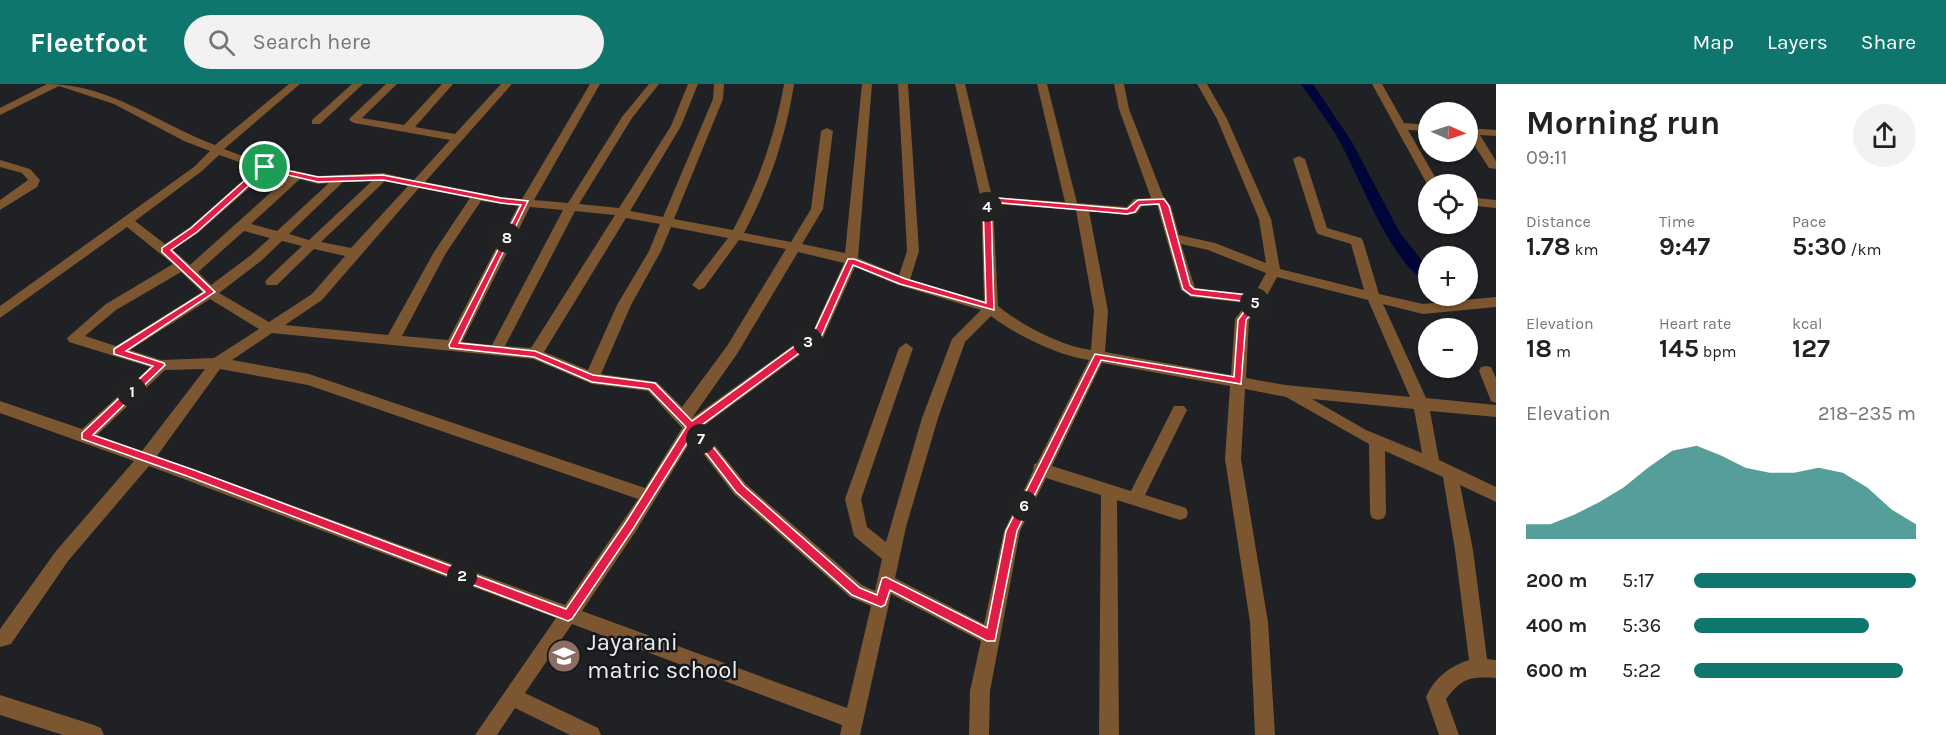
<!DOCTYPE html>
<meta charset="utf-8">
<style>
body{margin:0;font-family:Karla,sans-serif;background:#f2f2f2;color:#222;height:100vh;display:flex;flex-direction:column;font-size:22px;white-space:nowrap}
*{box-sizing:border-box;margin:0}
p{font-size:20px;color:#767676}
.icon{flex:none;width:33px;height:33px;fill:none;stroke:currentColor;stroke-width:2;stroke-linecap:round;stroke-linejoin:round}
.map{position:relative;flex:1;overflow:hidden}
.details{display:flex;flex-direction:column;background:#fff;width:450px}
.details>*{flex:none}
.needle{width:39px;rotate:93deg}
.tools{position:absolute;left:1418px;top:18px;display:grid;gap:12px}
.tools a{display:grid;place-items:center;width:60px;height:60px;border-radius:50%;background:#fff;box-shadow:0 2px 4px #0004;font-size:30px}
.pin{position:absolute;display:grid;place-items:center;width:51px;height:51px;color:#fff;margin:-26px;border:3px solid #fff;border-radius:50%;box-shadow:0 2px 6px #0007}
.km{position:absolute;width:30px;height:30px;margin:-15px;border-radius:50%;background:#222;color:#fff;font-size:16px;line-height:30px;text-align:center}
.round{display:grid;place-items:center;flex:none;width:63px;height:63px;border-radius:32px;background:#f2f2f2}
.head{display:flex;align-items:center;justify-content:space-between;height:102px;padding:0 30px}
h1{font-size:33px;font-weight:700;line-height:45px}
.stats{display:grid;grid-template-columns:repeat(3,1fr);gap:9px;height:102px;padding:6px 30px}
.stats div{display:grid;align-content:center}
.stats b{font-size:26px;font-weight:700}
.stats small{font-size:16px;font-weight:400}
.stats p{font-size:16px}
.chart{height:168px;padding:12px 30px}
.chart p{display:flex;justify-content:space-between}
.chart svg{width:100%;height:108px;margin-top:6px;fill:#0f766e;opacity:.7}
ul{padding:0 30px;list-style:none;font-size:20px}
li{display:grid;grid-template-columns:96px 72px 1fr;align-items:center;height:45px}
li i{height:15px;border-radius:8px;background:#0f766e}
header{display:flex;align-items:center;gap:36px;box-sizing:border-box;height:84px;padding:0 30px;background:#0f766e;color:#fff}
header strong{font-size:28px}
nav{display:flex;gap:33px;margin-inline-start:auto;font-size:21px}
.search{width:420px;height:54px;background:#f2f2f2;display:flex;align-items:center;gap:15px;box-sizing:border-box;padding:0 21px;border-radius:33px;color:#767676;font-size:22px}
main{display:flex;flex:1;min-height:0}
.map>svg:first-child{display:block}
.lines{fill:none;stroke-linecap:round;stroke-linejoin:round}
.canal{fill:#000539;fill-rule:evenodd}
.minor{fill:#7b5630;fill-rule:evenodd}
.route{fill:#e11d48;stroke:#fff;stroke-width:1.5;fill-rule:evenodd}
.labels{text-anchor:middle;stroke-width:5;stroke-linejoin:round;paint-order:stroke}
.near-poi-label{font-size:24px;fill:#ecedf0;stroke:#16181b;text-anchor:start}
</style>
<header>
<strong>Fleetfoot</strong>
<div class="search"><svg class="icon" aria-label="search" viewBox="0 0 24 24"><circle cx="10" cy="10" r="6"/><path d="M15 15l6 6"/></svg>Search here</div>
<nav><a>Map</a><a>Layers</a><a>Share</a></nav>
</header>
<main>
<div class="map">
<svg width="1496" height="651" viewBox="0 0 1496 651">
<rect width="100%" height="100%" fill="#1f2124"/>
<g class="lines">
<!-- canal -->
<path class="canal" d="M1301 0H1313L1352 58 1400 149 1428 184V197C1395 188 1357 88 1340 58 1329 38 1314 19 1301 0Z
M1449 212H1464L1457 217 1451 216Z"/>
<!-- minor -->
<path class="minor" d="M47 0C111 0 158 40 215 61L289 0H300L224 65 258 78 318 92 383 89 414 96 450 56 354 39 349 36 350 34 386 0H397L362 34 404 41 442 0H453L415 43 455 50 501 0H512L425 98 501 113 522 115 590 0H600L534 116 568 119 622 33 649 0H659L632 34 579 120 619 124 671 42 688 0H698L681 42 630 127 663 133 713 15 714 0H724L723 15 674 135 733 146C758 100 775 52 784 0H794C786 53 769 102 744 149L791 158 811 125 821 47 827 44 833 47 823 125 802 160 845 169 862 0H872L858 174 899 191 907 167 898 0H908L919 167 910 196 984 217 981 116 955 0H965L992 113 1065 118 1037 0H1047L1077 119 1127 123 1134 115 1151 114 1119 25 1114 0H1124L1129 25 1163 112 1171 122 1179 151 1215 159 1266 179 1259 135 1217 35 1197 0H1207L1227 35 1271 135 1280 185 1364 206 1351 160 1318 150 1316 147 1293 75 1299 72 1305 75 1327 144 1361 154 1363 157 1379 210 1423 220 1496 213V223L1423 230 1383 220 1426 314 1496 321V333L1430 327 1439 376 1496 403V418L1460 401 1473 466 1487 575 1496 576V594C1470 592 1462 594 1446 615L1459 651H1439L1426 613C1434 594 1450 582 1469 576L1455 466 1443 393 1385 367 1386 429 1384 434 1378 436 1372 434 1370 429 1369 360 1286 313 1245 305 1241 375 1268 538 1275 651H1255L1250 538 1225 375 1230 302 1102 279 1052 382 1131 407 1174 322H1184L1187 326 1145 411 1186 424 1188 429 1186 434 1180 436 1117 416 1119 651H1099L1101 411 1046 394 1020 447 990 607 989 651H969L970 607 981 557 891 510 860 651H840L842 641 572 540 525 609 598 644 601 651H570L515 624 497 651H475L556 534 149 382 68 477 11 560 0 563V545L56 467 134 377 0 329V317L82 345 150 283 69 258 67 254 106 220 173 180 127 143 0 234V222L194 83 210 67 184 57 114 20 59 2 0 31V24ZM219 71 257 84 190 143 165 160 135 137 202 87ZM268 87 289 92 190 181 173 166 198 149ZM300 95 318 100 329 99 277 147 251 140ZM372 97 309 156 289 150 343 98ZM385 97 408 102 351 164 321 158ZM419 104 470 114 434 168 388 251 285 241 322 216ZM481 117 518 122 448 256 402 252 446 169ZM993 120 1076 126 1094 227 1091 266C1059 261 1023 242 998 222ZM1157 121 1181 206 1191 213 1247 219 1235 235 1231 291 1105 268 1108 227 1089 127 1127 131 1137 129 1142 122ZM530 123 563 126 492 261 462 258ZM575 127 615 131 531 264 505 262ZM626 134 660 140 649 167 617 221 588 286 544 268ZM671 143 728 154 692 201 699 206 704 204 739 156 786 165 727 262 682 323 657 298 601 290 631 221 661 167ZM244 147 270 154 251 171 211 201 198 188ZM282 157 302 162 267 195 265 198 267 201H277L314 165 345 172 312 210 269 238 219 209 261 177ZM1181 160 1208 166 1266 189 1254 211 1195 204ZM798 168 844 179 813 247 692 334 737 270ZM855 183 898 201 981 226 952 255 922 334 886 458 867 443 861 415 913 264 906 259 899 264 845 415 854 452 882 475 875 507 862 501 746 400 701 344 823 254ZM181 188 202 208 116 262 85 252 116 226ZM1277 193 1368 216 1410 313 1285 301 1246 294 1249 236 1263 219ZM210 215 259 245 214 274 161 276 130 266ZM991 232C1016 251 1058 272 1089 276L1037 379 1034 380 1033 387 1004 447 984 540 895 494 906 443 938 334 965 258ZM272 249 533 275 592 300 648 307 682 344 645 404 309 290 232 276ZM205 285 142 367 97 351 165 286ZM220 285 308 301 638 415 565 521 157 372ZM1312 315 1414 325 1422 369 1366 346ZM692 355 734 410 850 513 871 522 847 624 582 527 636 447Z
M352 0H363L320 40H312V36Z
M1372 0H1382L1404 39 1428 41V47L1408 46 1439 100H1427Z
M1467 44 1496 46V52L1480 51 1496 77V85L1489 84 1467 50Z
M0 76 30 85 40 96 37 103 0 126V116L28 96 22 89 0 83Z
M1424 108 1428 109V117L1418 112Z
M1467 113 1496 116V124L1467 121Z
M1486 282 1491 283 1496 294V319L1491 317 1479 287 1481 283Z
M0 611 94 641 101 644 104 651H63L0 631Z"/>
</g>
<!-- route -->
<path class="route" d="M262 81 318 93 383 91 501 114 528 117 459 259 535 267 593 291 655 299 692 337 814 248 848 175H854L906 195 986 219 983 116 987 113 1127 125 1138 116 1164 115 1169 122 1190 201 1194 205 1258 212 1262 216 1246 236 1241 300 1101 276 1017 447 995 557H987L890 506 885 521 881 523 852 511 736 408 692 351 633 445 572 535 568 537 187 392 82 355V349L153 282 114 270V265L205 208 162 168V164L191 144ZM266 86 318 98 383 96 501 119 521 121 449 261 450 264 534 273 592 298 649 305 686 343 626 438 566 525 194 386 93 351 165 281 164 279 126 267 215 208 171 166 197 148ZM991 118 1127 130 1135 128 1140 121 1159 120 1183 205 1191 211 1251 218 1238 236 1234 293 1095 270 1006 447 987 544 886 493 882 494 877 511 860 504 744 402 698 344 821 253 853 181 900 200 994 226Z"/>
<!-- icons -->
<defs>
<symbol id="school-disc" viewBox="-11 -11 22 22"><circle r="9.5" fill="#8d6e63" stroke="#16181b"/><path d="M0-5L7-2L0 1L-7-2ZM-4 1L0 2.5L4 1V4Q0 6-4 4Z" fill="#fff"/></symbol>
</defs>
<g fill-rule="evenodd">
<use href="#school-disc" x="545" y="553" width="38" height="38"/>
</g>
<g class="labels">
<!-- near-poi labels -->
<g class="near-poi-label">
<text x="587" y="566">Jayarani<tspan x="587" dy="28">matric school</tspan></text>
</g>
</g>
</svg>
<div class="tools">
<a><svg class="needle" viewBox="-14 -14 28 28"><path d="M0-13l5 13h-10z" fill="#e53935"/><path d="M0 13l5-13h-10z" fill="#767676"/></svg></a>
<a><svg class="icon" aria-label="locate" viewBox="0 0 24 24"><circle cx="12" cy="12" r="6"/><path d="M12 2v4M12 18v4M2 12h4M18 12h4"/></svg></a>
<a>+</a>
<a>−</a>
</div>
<div class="pin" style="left:265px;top:83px;background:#1e9e55"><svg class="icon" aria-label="arrive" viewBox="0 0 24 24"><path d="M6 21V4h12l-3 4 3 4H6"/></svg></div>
<b class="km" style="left:132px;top:308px">1</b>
<b class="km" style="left:462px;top:492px">2</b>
<b class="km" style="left:808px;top:258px">3</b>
<b class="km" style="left:987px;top:123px">4</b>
<b class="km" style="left:1255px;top:219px">5</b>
<b class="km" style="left:1024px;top:422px">6</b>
<b class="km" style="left:701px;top:355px">7</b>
<b class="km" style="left:507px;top:154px">8</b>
</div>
<section class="details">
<div class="head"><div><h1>Morning run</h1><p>09:11</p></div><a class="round"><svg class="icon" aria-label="share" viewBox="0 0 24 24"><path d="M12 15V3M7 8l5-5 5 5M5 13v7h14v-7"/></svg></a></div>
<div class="stats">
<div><p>Distance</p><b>1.78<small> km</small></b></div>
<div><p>Time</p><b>9:47</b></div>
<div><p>Pace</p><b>5:30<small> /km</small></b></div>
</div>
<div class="stats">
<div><p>Elevation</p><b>18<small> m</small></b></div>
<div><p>Heart rate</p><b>145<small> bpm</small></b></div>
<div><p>kcal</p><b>127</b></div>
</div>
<div class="chart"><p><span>Elevation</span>218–235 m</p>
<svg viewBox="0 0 160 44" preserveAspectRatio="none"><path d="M0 44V38L10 38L20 34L30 29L40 23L50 15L60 8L70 6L80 10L90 15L100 17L110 17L120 15L130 17L140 23L150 32L160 38V44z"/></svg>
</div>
<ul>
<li><b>200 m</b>5:17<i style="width:100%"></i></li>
<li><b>400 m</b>5:36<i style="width:79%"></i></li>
<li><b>600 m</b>5:22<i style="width:94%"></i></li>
</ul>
</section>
</main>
